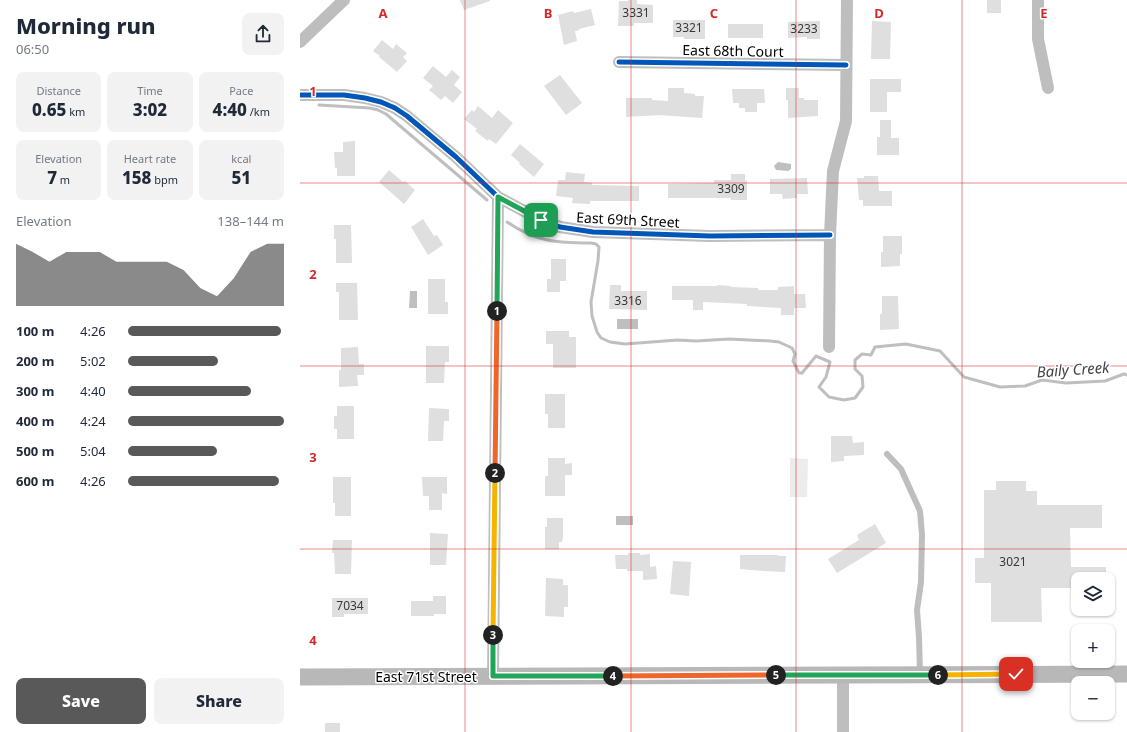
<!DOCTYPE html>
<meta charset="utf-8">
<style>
body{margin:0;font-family:"Noto Sans",sans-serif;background:#f2f2f3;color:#1f2937;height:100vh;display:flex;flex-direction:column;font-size:15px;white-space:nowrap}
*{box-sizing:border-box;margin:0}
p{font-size:13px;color:#747a83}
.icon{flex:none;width:22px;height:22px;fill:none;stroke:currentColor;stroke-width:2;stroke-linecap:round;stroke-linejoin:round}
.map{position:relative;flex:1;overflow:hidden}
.drawer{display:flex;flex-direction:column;background:#fff;width:300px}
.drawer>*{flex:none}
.buttons{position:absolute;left:771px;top:572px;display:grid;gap:8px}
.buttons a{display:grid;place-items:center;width:44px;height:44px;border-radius:8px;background:#fff;box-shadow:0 1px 3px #0004;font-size:20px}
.pin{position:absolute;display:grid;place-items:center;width:34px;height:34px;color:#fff;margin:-17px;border-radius:8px;box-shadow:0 2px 6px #0006}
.km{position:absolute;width:20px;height:20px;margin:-10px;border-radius:50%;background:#222;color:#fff;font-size:11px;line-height:20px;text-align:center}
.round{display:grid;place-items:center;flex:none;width:42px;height:42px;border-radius:8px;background:#f2f2f3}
.head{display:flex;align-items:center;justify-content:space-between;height:68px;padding:0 16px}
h1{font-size:22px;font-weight:800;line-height:30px}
.figures{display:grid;grid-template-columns:repeat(3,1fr);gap:6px;height:68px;padding:4px 16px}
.figures div{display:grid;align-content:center;border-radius:8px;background:#f2f2f3;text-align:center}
.figures b{font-size:17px;font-weight:800}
.figures small{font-size:11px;font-weight:400}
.figures p{font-size:11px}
.chart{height:112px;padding:8px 16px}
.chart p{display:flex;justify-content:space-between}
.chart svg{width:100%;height:72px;margin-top:4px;fill:#595959;opacity:.7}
.primary-button{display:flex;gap:8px;margin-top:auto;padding:8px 16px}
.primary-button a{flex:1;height:46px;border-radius:8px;background:#595959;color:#fff;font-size:16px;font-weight:800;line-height:46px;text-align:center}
.primary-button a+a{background:#f2f2f3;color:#1f2937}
ul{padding:0 16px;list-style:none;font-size:13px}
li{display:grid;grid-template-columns:64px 48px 1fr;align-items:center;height:30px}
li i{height:10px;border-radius:5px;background:#595959}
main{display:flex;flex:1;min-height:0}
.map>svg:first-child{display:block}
.green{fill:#ececec}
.water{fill:#bfbfbf}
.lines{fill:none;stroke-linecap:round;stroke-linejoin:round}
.stream{stroke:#bfbfbf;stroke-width:3}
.building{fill:#dfdfdf}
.service{stroke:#bebebe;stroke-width:6}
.minor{stroke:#bebebe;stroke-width:12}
.secondary{stroke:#b8b8b8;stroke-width:17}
.cycleway-casing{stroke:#fff;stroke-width:8}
.cycleway{stroke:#0057b8;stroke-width:5}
.split-1-casing{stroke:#fff;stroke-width:8}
.split-2-casing{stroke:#fff;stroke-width:8}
.split-3-casing{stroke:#fff;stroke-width:8}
.split-4-casing{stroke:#fff;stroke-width:8}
.split-5-casing{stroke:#fff;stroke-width:8}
.split-6-casing{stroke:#fff;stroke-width:8}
.split-7-casing{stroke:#fff;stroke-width:8}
.split-1{stroke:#22a559;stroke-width:5}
.split-2{stroke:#f0652b;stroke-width:5}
.split-3{stroke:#f5b400;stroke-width:5}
.split-4{stroke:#22a559;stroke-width:5}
.split-5{stroke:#f0652b;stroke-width:5}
.split-6{stroke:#22a559;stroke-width:5}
.split-7{stroke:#f5b400;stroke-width:5}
.grid{fill:none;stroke:#d62828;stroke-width:1;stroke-opacity:0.55}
.labels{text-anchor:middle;stroke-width:3;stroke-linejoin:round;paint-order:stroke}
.number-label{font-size:12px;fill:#383838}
.street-label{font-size:14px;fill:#000;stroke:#fff}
.water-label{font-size:15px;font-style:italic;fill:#444;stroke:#fff}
.grid-label{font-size:13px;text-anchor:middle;font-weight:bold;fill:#d62828;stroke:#fff;stroke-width:3;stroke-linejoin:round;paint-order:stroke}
</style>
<main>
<section class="drawer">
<div class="head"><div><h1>Morning run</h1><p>06:50</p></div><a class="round"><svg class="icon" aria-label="share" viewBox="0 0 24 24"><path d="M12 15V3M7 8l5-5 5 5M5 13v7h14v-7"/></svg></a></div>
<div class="figures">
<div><p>Distance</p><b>0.65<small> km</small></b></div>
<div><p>Time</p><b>3:02</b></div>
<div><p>Pace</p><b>4:40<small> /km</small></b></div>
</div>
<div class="figures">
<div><p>Elevation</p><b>7<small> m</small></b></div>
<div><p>Heart rate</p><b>158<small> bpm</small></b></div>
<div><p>kcal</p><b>51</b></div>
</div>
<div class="chart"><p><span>Elevation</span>138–144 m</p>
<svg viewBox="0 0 160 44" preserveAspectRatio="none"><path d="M0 44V6L10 11L20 17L30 11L40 11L50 11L60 17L70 17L80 17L90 17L100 22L110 33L120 38L130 27L140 11L150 6L160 6V44z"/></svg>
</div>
<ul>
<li><b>100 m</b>4:26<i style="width:98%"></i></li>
<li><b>200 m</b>5:02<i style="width:58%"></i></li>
<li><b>300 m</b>4:40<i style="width:79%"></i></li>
<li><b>400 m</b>4:24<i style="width:100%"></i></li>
<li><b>500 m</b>5:04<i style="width:57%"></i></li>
<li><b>600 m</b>4:26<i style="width:97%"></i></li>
</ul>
<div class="primary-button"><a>Save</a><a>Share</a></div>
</section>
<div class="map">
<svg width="827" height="732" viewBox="0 0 827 732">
<rect width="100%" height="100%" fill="#fff"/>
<!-- green -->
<path class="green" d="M490 458 508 459 507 497H490Z"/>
<!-- water -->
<path class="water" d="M478 162 491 164V169L488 171 476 170 474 166Z
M110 291H117V308H109Z
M317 319H338V329H317Z
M316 516H333V525H316Z"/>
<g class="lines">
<!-- stream -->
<path class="stream" d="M19 105 70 108 78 110 86 114 187 200
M207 222C236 242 257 243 291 243L296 244 299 247 298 261 291 302 292 316 297 332 301 338 310 342 325 344 378 340 396 341 429 339 470 341 479 342 492 348 495 354 493 361 499 373H502L516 356 530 362 526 377 519 387 529 397 544 400 555 398 563 387 562 376 555 369V360L562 354 571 355 575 347 606 344 640 351 664 377 700 387 725 386 742 380 766 383 805 381 824 374 827 375"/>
</g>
<!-- building -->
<path class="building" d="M160 0H190V1L164 10Z
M328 0H337V4L353 5V23H334V26H318L319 1H328Z
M687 0H701V13H687Z
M291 9 295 25 279 29 280 30 275 31 277 41 264 45 258 15 273 11 274 13Z
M373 20H405V39H384V37H373Z
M520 21V39H507V37L488 38V22Z
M572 21 591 22 590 59H571Z
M428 24H463V38H428Z
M82 40 93 49 96 44 107 53 103 57 107 61 97 72 79 57 80 56 73 51Z
M133 66 146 77 152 70 160 77 154 85 162 92 153 103 145 96 141 100 129 90 133 86 123 78Z
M260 75 282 103 266 115 244 86Z
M570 79H601V92H587V112H570Z
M368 88H384V93L395 94V96H404L402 118 359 115 326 117V98H352V100L368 101Z
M486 88H499V98H504V100H518V116L488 118V100H486Z
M432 89H464L465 103H457V112H445V108H439V103H433Z
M178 106 192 118 198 110 213 123 196 144 189 139 188 141 175 131 177 129 164 119 172 110 174 112Z
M580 120H591V138H599V155H577V137H580Z
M55 141V176H37V168H35L34 152H43V142Z
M220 144 244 164 234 177 219 164 220 163 211 155Z
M89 170 103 182 105 181 115 190 104 204 79 182Z
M266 172 285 174 284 182 292 183V185L339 186V201H290V204L272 203 273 198 256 196 258 180H265Z
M431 174H445V181L447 180V200H431V198H368V184L414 183V180H431Z
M564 176H578L579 191H592V206H563V200H559L557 178H564Z
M507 178 508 194H497V198L483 199 482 194H470V179Z
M123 219 134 236 137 235 143 245 128 255 111 227Z
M34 225H51L52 263H36V239H34Z
M583 236H602V254H600V266L581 267V252H583Z
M251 259H266V281H260V292H247V279H251Z
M128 279H145V302H148V314H128Z
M36 283H57L58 320H39V292H36Z
M310 285H321V291H347V310L309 309Z
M417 285 431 286V287L458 288V290H478V287L494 286V294H505L506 308H494V315H481V308L447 306V304L403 302V310H393V300H372V286H417Z
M582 296H598L599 329 580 330V314H582Z
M246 331H269V337H276V368H253V344H246Z
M126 346H149V362H145L144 383H126Z
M58 347 59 364H64V375H57L58 386 39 387V370H41V348Z
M245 394H265V428H248V414H245Z
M37 406H54V439H37V429H34V416H37Z
M129 408 149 409V421H144L143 441H128Z
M531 436H552L553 443 564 442V455L544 456V461L531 462Z
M248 458H265V464L272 463V475H265V496H245V476H248Z
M33 477H51V516H35V503H33Z
M122 477H147V494L142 493V510H129V496H123Z
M696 481H726V491H737V505H802V528H770L771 567H806V579H778V588H741L742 622H691V583H675V558H684V490H696Z
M247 518H263V537L262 542H259V549H245V527H247Z
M575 524 586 543 537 573 528 559 559 540 557 535Z
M130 533 148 534 146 565H130Z
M33 540H52L51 574H35L34 553H32Z
M328 553H340V555L350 554V567L356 566 357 579 343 580V571H327V569H316L315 555H328Z
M440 555H478V556H486L485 572 463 571 440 569Z
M373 561 391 562 389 596 370 594Z
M246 578 263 579V585H268V607H264V617L245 616Z
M133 596H146V614H134V616H111V601H133Z
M32 598H68V614H44V617H32Z
M25 723H40V732H25Z"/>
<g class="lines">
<!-- service -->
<path class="service" d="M587 454 601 469 620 511 622 535 621 582 617 610 619 637 620 673"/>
<!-- minor -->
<path class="minor" d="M738 0V39L748 88
M0 42 44 0
M319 62 546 65
M0 95H44L65 98 81 102 95 108 107 116 156 157 198 197 241 220 260 227 293 232 410 236 530 235
M529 347 530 235 533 171 546 121 547 0
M543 675V732
M193 676 198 197"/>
<!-- secondary -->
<path class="secondary" d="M0 677 827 674"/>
<defs>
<path id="cycleway" d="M319 62 546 65
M0 95H44L65 98 81 102 95 108 107 116 156 157 198 197 241 220 260 227 293 232 410 236 530 235
M193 676 198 197"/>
</defs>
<!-- cycleway casing -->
<use href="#cycleway" class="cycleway-casing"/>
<!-- cycleway -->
<use href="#cycleway" class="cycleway"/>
</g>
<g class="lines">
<defs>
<path id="split-1" d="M197 311 198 197 241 220"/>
<path id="split-2" d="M195 473 197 311"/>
<path id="split-3" d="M193 635 195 473"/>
<path id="split-4" d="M193 635V676H313"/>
<path id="split-5" d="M313 676 476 675"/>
<path id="split-6" d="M476 675H638"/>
<path id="split-7" d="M638 675 716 674"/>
</defs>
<!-- split-1 casing -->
<use href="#split-1" class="split-1-casing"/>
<!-- split-2 casing -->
<use href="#split-2" class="split-2-casing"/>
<!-- split-3 casing -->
<use href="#split-3" class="split-3-casing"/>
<!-- split-4 casing -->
<use href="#split-4" class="split-4-casing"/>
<!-- split-5 casing -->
<use href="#split-5" class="split-5-casing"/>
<!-- split-6 casing -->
<use href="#split-6" class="split-6-casing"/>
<!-- split-7 casing -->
<use href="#split-7" class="split-7-casing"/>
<!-- split-1 -->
<use href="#split-1" class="split-1"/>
<!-- split-2 -->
<use href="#split-2" class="split-2"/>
<!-- split-3 -->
<use href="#split-3" class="split-3"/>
<!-- split-4 -->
<use href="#split-4" class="split-4"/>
<!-- split-5 -->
<use href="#split-5" class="split-5"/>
<!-- split-6 -->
<use href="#split-6" class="split-6"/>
<!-- split-7 -->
<use href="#split-7" class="split-7"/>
</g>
<!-- grid -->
<path class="grid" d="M165 0V732M331 0V732M496 0V732M662 0V732M0 183H827M0 366H827M0 549H827"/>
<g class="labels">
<!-- number labels -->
<g class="number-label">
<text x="336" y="17">3331</text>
<text x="389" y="32">3321</text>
<text x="504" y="33">3233</text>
<text x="431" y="193">3309</text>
<text x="328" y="305">3316</text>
<text x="713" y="566">3021</text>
<text x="50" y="610">7034</text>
</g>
<!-- street labels -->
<g class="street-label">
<text transform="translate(433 51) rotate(1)" y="5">East 68th Court</text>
<text transform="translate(328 220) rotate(3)" y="5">East 69th Street</text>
<text x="126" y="682">East 71st Street</text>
</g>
<!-- water labels -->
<g class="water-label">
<text transform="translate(773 370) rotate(-4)" y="5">Baily Creek</text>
</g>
</g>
<g class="grid-label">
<text x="83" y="18">A</text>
<text x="248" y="18">B</text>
<text x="414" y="18">C</text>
<text x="579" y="18">D</text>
<text x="744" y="18">E</text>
<text x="13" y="96">1</text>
<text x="13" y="279">2</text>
<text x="13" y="462">3</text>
<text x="13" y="645">4</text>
</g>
</svg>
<div class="buttons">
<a><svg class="icon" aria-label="layers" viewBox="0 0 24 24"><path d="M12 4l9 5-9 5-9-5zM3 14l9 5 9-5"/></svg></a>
<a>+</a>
<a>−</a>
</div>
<div class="pin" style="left:241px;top:220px;background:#1e9e55"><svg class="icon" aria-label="arrive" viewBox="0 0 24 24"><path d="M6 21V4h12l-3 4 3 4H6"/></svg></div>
<div class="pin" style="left:716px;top:674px;background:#d93025"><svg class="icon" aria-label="check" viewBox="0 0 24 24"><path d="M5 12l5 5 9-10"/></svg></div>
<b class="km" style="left:197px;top:311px">1</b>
<b class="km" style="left:195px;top:473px">2</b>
<b class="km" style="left:193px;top:635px">3</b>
<b class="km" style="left:313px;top:676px">4</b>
<b class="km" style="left:476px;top:675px">5</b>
<b class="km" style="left:638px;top:675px">6</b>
</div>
</main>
